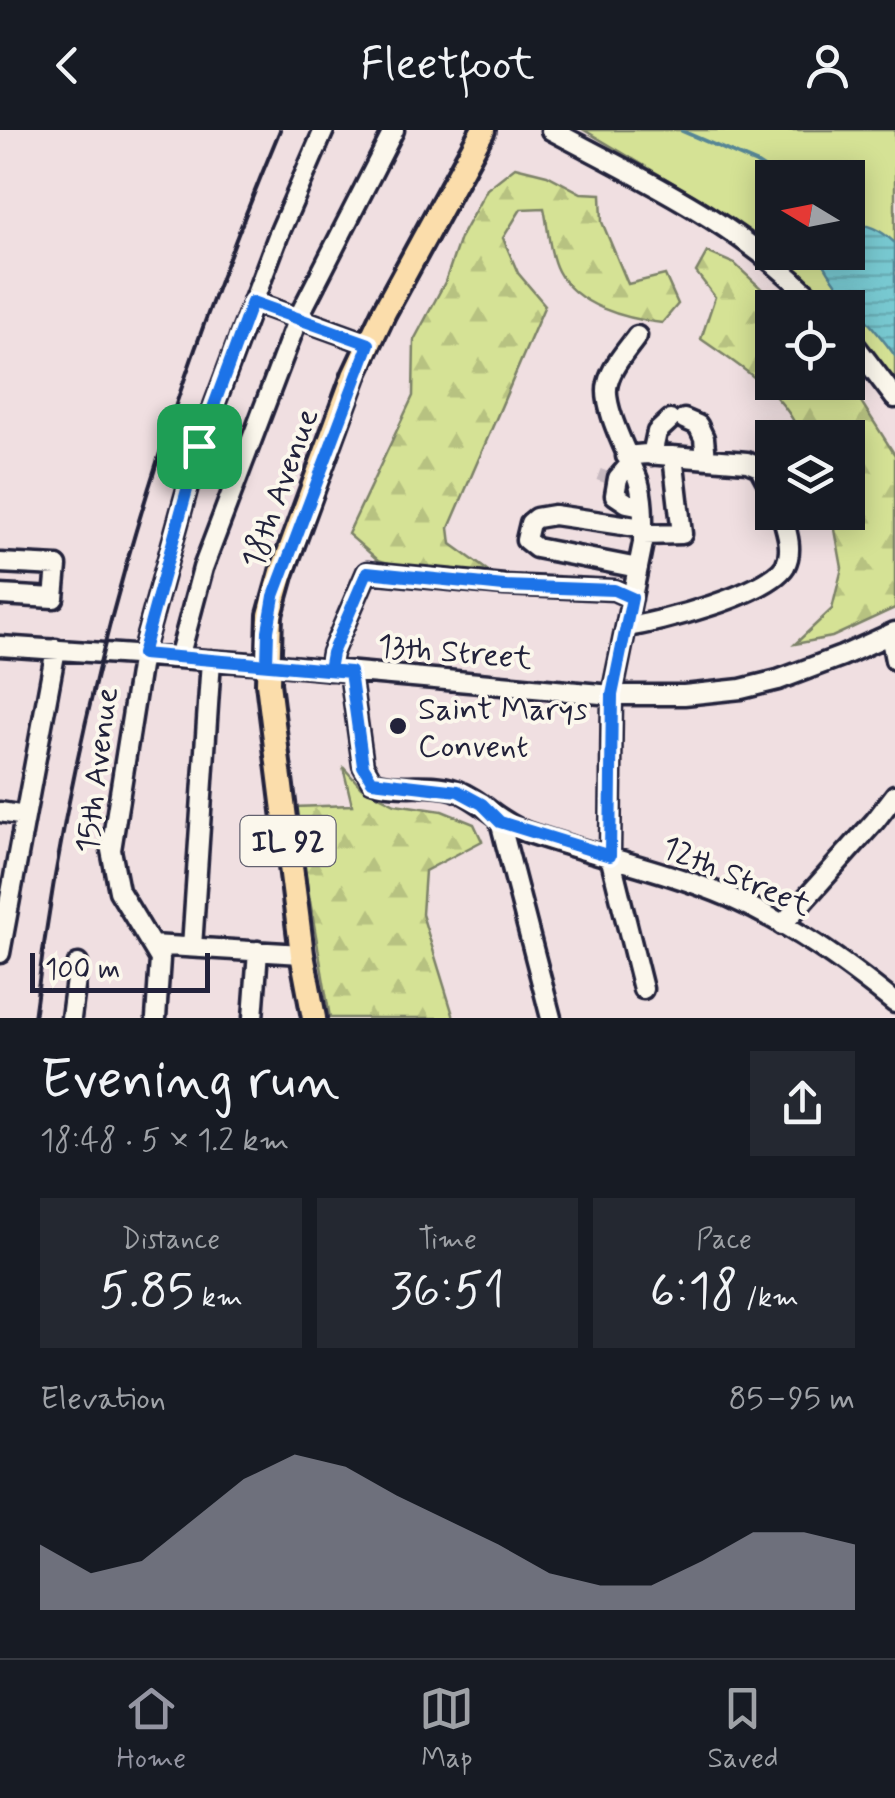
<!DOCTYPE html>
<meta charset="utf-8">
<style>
body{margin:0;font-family:Mynerve,sans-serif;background:#242831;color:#f1f3f6;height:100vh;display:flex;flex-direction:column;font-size:38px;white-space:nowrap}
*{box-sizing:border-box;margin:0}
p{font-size:32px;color:#9ea1a6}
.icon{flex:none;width:55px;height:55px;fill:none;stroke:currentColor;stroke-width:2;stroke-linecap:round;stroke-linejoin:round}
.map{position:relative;height:888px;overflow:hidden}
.panel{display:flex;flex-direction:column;background:#171b24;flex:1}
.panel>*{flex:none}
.needle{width:65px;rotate:280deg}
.fabs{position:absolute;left:755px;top:30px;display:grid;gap:20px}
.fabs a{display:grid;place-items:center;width:110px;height:110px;border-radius:0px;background:#171b24;box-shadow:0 5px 25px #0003;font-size:50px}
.scale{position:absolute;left:30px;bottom:25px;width:180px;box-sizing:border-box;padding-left:10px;border:5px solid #22223b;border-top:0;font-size:28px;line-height:35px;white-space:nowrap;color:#22223b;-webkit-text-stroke:8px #fbf7ec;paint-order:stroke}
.pin{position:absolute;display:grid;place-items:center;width:85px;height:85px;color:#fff;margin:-42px;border-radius:20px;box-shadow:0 5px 15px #0006}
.round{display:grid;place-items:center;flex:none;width:105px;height:105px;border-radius:0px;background:#242831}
.head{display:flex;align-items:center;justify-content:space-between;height:170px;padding:0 40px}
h1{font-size:55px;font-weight:600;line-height:75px}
.stats{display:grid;grid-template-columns:repeat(3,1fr);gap:15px;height:170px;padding:10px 40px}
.stats div{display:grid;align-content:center;border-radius:0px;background:#242831;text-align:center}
.stats b{font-size:50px;font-weight:600}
.stats small{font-size:28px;font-weight:400}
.stats p{font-size:28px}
.chart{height:280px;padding:20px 40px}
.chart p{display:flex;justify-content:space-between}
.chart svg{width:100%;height:180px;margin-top:10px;fill:#9495a2;opacity:.7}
header{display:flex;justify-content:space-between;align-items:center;height:130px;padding:0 40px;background:#171b24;font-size:45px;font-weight:600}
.tab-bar{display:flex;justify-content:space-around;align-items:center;height:140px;border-top:2px solid #363941;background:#171b24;font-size:28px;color:#9ea1a6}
.tab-bar a{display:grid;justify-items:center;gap:5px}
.tab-bar .active{color:#9495a2}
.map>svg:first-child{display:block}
.forest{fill:url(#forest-firs);stroke:#7c8268;stroke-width:2.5}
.park{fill:#d5e295;stroke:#7c8268;stroke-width:2.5}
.water{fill:url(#water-rules);stroke:#568695;stroke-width:2.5}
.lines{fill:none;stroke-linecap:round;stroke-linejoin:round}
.stream{stroke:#568695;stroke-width:4}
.minor-tunnel{stroke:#c7b9c0;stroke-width:18;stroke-dasharray:18 9;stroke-linecap:butt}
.minor-casing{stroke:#22223b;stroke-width:25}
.major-casing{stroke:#22223b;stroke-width:30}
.minor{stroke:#fbf7ec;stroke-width:18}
.major{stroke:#fbddab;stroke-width:22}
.rail{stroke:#22223b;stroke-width:4}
.route-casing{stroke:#fff;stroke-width:20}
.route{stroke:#1a73e8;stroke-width:12}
.poi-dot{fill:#22223b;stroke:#fbf7ec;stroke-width:4}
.labels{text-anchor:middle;stroke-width:8;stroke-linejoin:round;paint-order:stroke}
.shield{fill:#fbf7ec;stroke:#636270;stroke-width:2.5}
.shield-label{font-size:30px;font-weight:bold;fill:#22223b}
.street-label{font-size:32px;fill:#22223b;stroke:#fbf7ec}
.poi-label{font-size:32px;fill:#22223b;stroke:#fbf7ec;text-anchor:start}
</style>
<header><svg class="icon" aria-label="back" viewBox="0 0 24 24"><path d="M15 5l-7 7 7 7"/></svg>Fleetfoot<svg class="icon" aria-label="person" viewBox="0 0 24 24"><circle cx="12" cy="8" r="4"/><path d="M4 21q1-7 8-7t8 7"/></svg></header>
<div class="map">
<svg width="895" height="888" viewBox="0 0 895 888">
<defs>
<pattern id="forest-firs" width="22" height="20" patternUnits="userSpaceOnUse" patternTransform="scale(2.5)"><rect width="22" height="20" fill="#d5e295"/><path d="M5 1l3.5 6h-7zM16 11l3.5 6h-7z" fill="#b7c281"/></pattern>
<pattern id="water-rules" width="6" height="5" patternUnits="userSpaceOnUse" patternTransform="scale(2.5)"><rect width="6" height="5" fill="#78c9d1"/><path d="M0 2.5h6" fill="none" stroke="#68acb4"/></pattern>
</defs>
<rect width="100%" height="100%" fill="#f0dfe1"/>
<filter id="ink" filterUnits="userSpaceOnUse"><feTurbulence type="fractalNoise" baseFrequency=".01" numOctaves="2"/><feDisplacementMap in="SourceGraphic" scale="20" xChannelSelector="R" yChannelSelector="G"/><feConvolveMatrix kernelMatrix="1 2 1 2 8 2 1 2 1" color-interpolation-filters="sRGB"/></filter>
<g filter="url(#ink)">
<!-- forest -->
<path class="forest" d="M515 37 547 45 581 63 601 64 602 92 628 154 665 145 678 174 662 193C626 189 576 176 558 141 549 124 548 96 544 78L521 79 503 108 518 143 545 175 449 398 451 414 494 445 399 436 378 430 348 404 413 266 414 210 445 152 460 108 487 59Z
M707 122 735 134 781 177 772 178V252L848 251 895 325V478L832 507 795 514 832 479 842 438 832 383 848 382V308L800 307C789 265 736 234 701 209L715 167 696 142Z
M343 637 361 657 395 674 442 681 474 694 482 711 425 741 422 784 454 888H330L294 677 352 675Z"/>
<!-- park -->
<path class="park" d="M584 0H895V253L848 191V178L835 177 777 123 848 122V48H772V118L704 71Z"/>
<!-- water -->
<path class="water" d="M848 93C868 94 880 99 895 113V226C872 192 837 163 820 126L822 123 848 122Z"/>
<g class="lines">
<!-- stream -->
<path class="stream" d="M682 1 756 33 779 48"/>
<!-- minor-tunnel -->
<path class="minor-tunnel" d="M605 353 609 342"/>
<defs>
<path id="minor" d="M551 0C647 51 746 97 821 178
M253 172 369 214
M637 206C627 220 612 236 608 253 601 276 630 328 638 350 644 370 643 392 643 413L612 565 610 726 643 859
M848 206 895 268
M684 289 698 295 704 308 706 329
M652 325 657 302 670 290
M626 326 647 324 747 332 759 337 772 361
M630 334 618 348 615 365 627 373 642 376
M643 405 682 404 673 326
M0 433 57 436 54 468 0 465
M638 438 536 418 526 410 530 393 536 388 554 385 643 398
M626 497C658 493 768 464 785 436 794 420 786 399 781 382
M890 504 895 530
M0 516 267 534 612 565H684L741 559 778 550 842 526 895 502
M179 528 203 438 298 188 394 0
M329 540 332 523 367 442 504 455 614 460 632 468
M350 542 363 635 372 651C398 661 428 651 455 660 482 670 498 692 526 702 593 725 663 739 729 767 791 794 843 831 895 873
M0 682 25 686
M500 691 551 888
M782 795 875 691 895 665
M152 815 302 824
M192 817 211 530
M0 823 56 519
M71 888 78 834
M156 888 160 829 119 761 111 720 142 524 199 316 278 106 324 0
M253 888 258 821"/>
<path id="major" d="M314 888 302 824 268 553 270 485 282 442 354 246 384 182 483 0"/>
</defs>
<!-- minor casing -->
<use href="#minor" class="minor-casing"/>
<!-- major casing -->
<use href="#major" class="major-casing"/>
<!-- minor -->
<use href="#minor" class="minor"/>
<!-- major -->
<use href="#major" class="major"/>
<!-- rail -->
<path class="rail" d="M34 888C72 576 159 289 280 0"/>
</g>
</g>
<g class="lines" filter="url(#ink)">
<defs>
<path id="route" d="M199 316 142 524 350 542 363 636 372 651 458 661 482 674 500 692 610 726 612 565 632 468 614 460 504 456 367 442 332 523 329 540 267 534 268 501 274 466 369 214 252 172 199 316"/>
</defs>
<!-- route casing -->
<use href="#route" class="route-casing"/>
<!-- route -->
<use href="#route" class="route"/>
</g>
<!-- markers -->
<circle class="poi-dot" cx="398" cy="596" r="10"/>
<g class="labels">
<!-- shield labels -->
<rect class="shield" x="240.5" y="686" width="95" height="50" rx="8"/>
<g class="shield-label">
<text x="288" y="721">IL 92</text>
</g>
<!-- street labels -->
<g class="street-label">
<text transform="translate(279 358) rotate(-70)" y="11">18th Avenue</text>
<text transform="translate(455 521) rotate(5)" y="11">13th Street</text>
<text transform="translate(96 640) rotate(-83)" y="11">15th Avenue</text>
<text transform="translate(737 745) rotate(23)" y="11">12th Street</text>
</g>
<!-- poi labels -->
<g class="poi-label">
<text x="418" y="589">Saint Marys<tspan x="418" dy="37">Convent</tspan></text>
</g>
</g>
</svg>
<div class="fabs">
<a><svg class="needle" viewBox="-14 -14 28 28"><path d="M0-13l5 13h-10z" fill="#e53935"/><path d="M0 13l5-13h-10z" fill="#9ea1a6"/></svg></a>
<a><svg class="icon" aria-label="locate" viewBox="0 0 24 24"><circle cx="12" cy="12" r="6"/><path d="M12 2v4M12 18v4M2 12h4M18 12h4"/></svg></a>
<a><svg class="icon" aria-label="layers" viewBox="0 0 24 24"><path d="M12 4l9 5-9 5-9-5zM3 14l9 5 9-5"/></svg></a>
</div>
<div class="scale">100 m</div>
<div class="pin" style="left:199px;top:316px;background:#1e9e55"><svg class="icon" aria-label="arrive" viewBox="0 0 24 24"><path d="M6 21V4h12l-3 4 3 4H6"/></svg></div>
</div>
<section class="panel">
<div class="head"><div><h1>Evening run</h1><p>18:48 · 5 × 1.2 km</p></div><a class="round"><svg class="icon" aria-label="share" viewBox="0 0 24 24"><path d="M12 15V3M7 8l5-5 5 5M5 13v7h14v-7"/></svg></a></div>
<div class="stats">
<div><p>Distance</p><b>5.85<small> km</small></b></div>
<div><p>Time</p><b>36:51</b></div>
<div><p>Pace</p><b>6:18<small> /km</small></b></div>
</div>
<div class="chart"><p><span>Elevation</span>85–95 m</p>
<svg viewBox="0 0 160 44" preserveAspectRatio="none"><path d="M0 44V28L10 35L20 32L30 22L40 12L50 6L60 9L70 16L80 22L90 28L100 35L110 38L120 38L130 32L140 25L150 25L160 28V44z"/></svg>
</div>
</section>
<nav class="tab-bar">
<a class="active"><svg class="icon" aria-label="home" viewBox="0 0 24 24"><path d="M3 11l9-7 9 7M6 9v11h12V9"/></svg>Home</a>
<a><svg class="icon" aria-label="map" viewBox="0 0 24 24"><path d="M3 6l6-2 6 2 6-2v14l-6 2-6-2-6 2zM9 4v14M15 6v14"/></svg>Map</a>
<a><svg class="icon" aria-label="saved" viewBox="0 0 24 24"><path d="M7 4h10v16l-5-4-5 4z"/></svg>Saved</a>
</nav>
